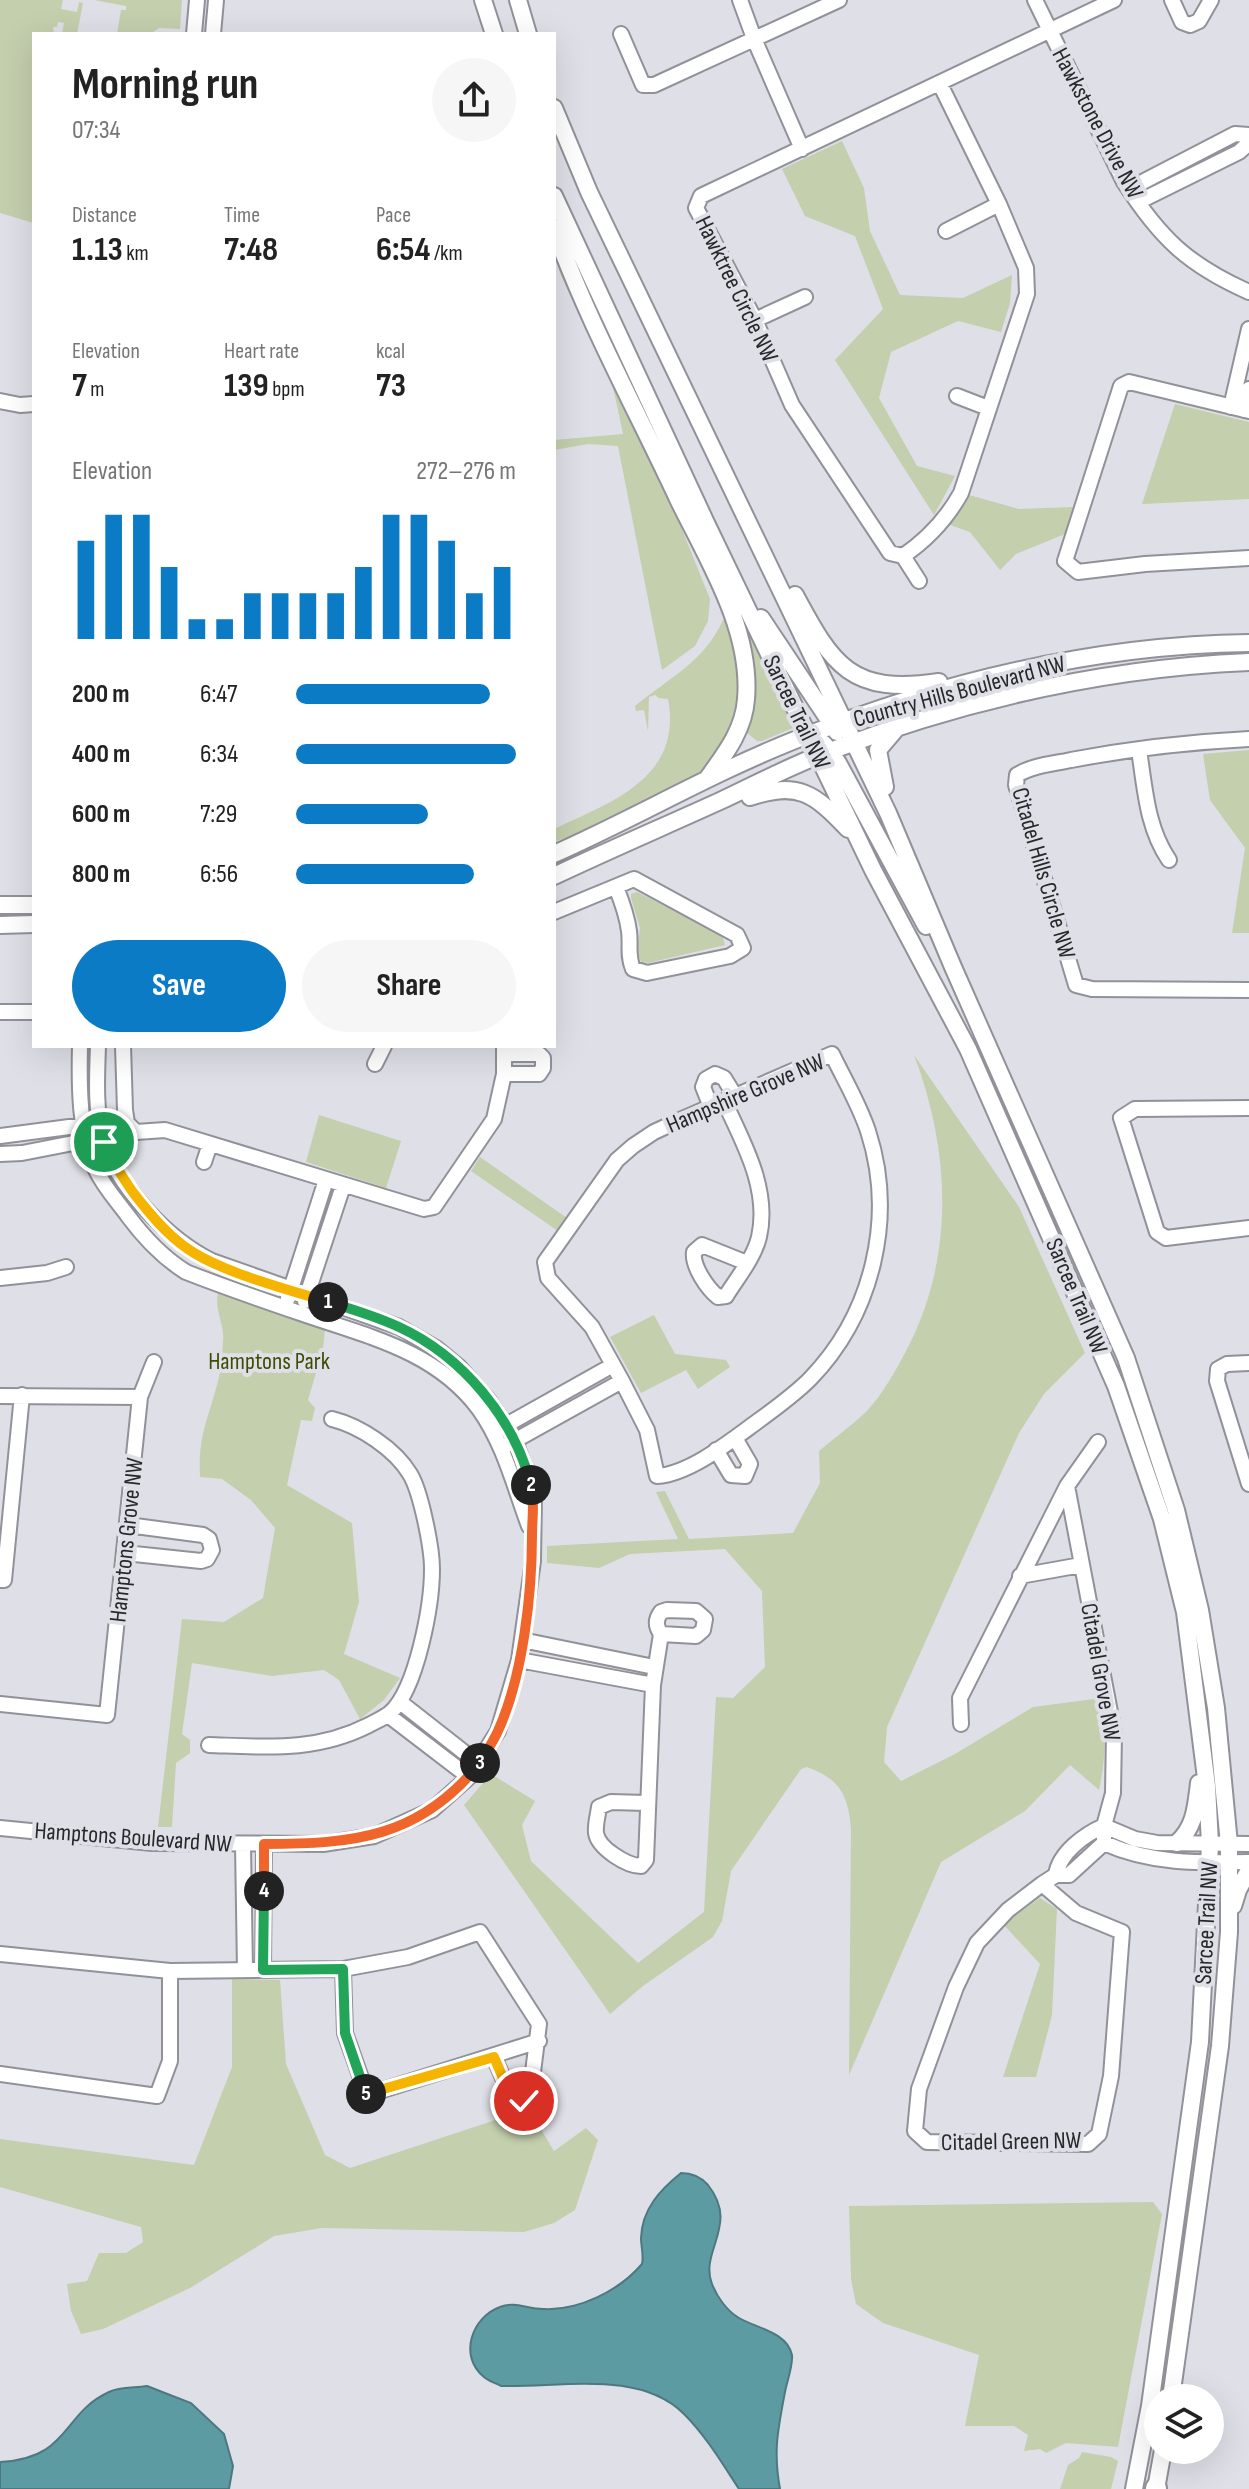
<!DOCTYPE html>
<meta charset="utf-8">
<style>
body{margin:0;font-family:"Sofia Sans Condensed",sans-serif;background:#f6f6f6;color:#222;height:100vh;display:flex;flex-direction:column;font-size:30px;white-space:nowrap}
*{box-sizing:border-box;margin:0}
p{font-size:26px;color:#767676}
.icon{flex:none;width:44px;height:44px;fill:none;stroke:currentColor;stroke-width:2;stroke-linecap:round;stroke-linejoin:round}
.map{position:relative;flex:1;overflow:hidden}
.panel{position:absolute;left:32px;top:32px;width:524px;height:1016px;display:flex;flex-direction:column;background:#fff;border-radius:0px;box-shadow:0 8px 32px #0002}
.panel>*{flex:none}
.controls{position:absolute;left:1144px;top:2384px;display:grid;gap:16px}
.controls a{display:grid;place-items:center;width:80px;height:80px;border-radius:50%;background:#fff;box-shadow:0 8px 32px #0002;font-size:40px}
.pin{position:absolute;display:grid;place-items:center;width:68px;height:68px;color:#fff;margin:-34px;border:4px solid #fff;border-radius:50%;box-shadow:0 2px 8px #0007}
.km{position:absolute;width:40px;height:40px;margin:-20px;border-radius:50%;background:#222;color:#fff;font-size:22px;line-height:40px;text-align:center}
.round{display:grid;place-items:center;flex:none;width:84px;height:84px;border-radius:42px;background:#f6f6f6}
.summary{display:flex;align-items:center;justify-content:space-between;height:136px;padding:0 40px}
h1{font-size:44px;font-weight:700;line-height:60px}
.stats{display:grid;grid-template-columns:repeat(3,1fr);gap:12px;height:136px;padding:8px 40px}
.stats div{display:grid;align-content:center}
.stats b{font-size:34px;font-weight:700}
.stats small{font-size:22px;font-weight:400}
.stats p{font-size:22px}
.chart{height:224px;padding:16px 40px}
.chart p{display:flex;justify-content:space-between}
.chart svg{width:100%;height:144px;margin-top:8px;stroke:#0b7bc5;stroke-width:6}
.action{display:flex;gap:16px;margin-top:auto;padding:16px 40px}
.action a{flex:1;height:92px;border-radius:48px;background:#0b7bc5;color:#fff;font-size:32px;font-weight:700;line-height:92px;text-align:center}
.action a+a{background:#f6f6f6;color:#222}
ul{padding:0 40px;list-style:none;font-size:26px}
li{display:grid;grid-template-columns:128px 96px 1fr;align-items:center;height:60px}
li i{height:20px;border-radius:10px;background:#0b7bc5}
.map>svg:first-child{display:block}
.green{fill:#c4cfae}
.water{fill:#5d9ba3;stroke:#4d787f;stroke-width:2}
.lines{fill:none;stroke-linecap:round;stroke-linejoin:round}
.minor-casing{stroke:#919199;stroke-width:18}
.major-casing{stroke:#919199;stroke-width:20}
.highway-casing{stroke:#919199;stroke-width:24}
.minor{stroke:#fff;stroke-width:14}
.major{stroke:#fff;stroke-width:16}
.highway{stroke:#fff;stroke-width:20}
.split-1-casing{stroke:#fff;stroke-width:16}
.split-2-casing{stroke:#fff;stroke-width:16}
.split-3-casing{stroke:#fff;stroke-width:16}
.split-4-casing{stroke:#fff;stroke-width:16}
.split-5-casing{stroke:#fff;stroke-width:16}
.split-6-casing{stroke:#fff;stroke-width:16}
.split-1{stroke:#f5b400;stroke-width:10}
.split-2{stroke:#22a559;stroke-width:10}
.split-3{stroke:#f0652b;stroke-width:10}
.split-4{stroke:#f0652b;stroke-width:10}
.split-5{stroke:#22a559;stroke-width:10}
.split-6{stroke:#f5b400;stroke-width:10}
.labels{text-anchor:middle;stroke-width:8;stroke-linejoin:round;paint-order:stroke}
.street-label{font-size:24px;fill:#28282b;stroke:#dfdfe7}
.park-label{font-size:24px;fill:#3c4c00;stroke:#dfdfe7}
</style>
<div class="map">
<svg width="1249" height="2489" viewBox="0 0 1249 2489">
<rect width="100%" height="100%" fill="#dfdfe7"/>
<!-- green -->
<path class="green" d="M0 0H63L61 9 77 12 79 2 83 3 77 34H62L64 23 58 22 57 27H53L54 34H34V223L0 213Z
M94 0H182L180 29 159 28 150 34H117L121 10H126V6Z
M842 141 864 188 870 231 900 295 963 298 1012 275 1010 303 1001 332 958 321 891 352 879 398 917 466 955 476 934 515 835 360 883 309 855 236 805 216 782 169Z
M554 250 671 502 710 599 708 621 695 646 662 670 618 446 588 444 554 450V440L623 434C618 410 614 385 604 362 594 337 554 272 554 250Z
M629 378 797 723 795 727 762 741H757L746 732 753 675 625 380Z
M1175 404 1249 422V499L1142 504Z
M969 495 1019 509 1073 507 1065 534 1016 554 1000 570 970 532 950 525Z
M723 620H727C738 654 749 698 733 733 708 787 607 823 554 842V829C611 802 683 778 668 699L659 698 655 695 649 697 648 731 644 710 636 711 635 706C669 678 704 662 723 620Z
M1249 750V933H1232L1245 848 1210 800 1203 754Z
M637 892 722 935 725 945 648 963 641 962 637 953 640 928 631 898V894Z
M914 1055 1019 1207 1085 1353 1044 1394 1019 1433 887 1727 884 1762 901 1781 955 1754 1033 1707 1102 1698C1106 1730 1106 1758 1099 1790L1070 1765 1025 1811 941 1862 849 2075 851 1828C848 1795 840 1779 807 1767L801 1769 731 1871 722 1921 713 1937 643 1986 610 2014 464 1805 491 1774 535 1801 522 1825 531 1861 638 1963 704 1912 716 1697 733 1698 765 1667 762 1591 725 1549 630 1554 599 1568 547 1563V1546L678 1539 656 1492 665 1491 689 1539 793 1533 820 1483 819 1451C834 1438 851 1426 866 1412 882 1395 895 1372 906 1351 955 1259 951 1152 914 1055Z
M319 1115 401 1141 386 1188 306 1162Z
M480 1157 567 1218 558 1231 471 1171Z
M218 1293 325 1329 323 1349 308 1400 315 1408 312 1421 301 1420 287 1485 352 1523 359 1602 344 1654 400 1678 384 1700 360 1719 339 1680 324 1670 272 1676 192 1663 182 1734 190 1740V1753L176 1763 172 1827H158L182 1619 224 1622 263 1598 275 1528 251 1500 222 1479 200 1477C198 1437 207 1422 217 1385 221 1372 222 1356 223 1342 225 1325 214 1310 218 1293Z
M654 1315 675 1354 726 1360 730 1367 698 1389 686 1370 641 1393 610 1337Z
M1040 1898 1057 1909 1052 2015 1036 2077H1003L1040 1964 1003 1924Z
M232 1979 280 1980 286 2064 325 2155 350 2168 529 2109 554 2151 586 2128 598 2140 575 2210 554 2223 524 2232 322 2228 274 2236 190 2288 103 2329 81 2334 71 2311 67 2284 87 2281 99 2253H126L143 2242 141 2227 0 2187V2139L194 2165 232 2067Z
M1153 2202 1162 2214 1118 2447 1066 2443 1046 2453 1040 2449 1024 2451 1028 2435 1014 2426H965L979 2355 883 2323 856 2304 851 2279 849 2206Z
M1082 2452 1111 2457 1118 2461 1111 2489H1060L1068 2465 1079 2458Z"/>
<!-- water -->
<path class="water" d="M681 2173C691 2173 701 2177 708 2185 740 2225 699 2251 712 2284 717 2297 727 2311 739 2318 756 2328 787 2332 792 2355 793 2366 787 2381 785 2392 778 2429 773 2451 780 2489H739C722 2463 706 2436 684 2414 639 2369 559 2388 501 2386 496 2383 488 2381 484 2377 458 2356 472 2317 500 2307 515 2301 527 2309 543 2309 578 2311 619 2291 642 2264 644 2255 641 2247 641 2238 642 2209 660 2190 681 2173Z
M147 2386 191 2403 224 2434 233 2466 229 2489H0V2462C71 2458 61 2414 109 2392 119 2387 135 2388 147 2386Z"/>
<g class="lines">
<defs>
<path id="minor" d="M740 0 755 41 802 149
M1035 0 1124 182C1160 238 1188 265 1249 292
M1172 0 1182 22 1190 25 1199 21 1211 0
M194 34 197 0
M213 34 216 0
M621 34 643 85H654L839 0
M940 84 999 204 1026 268 1027 294 961 493C946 520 928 539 903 556L890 553 792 405 755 320 696 208 701 196 1114 0
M1129 189 1235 134 1249 135
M1138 202 1239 152 1249 143
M946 231 999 204
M755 320 805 297
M957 396 988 408
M0 401 20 405 34 404
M1231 407 1249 329
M1244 410 1249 389
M1249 411 1129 382 1121 386 1065 561 1078 572 1145 564 1249 558
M903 556 919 581
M1249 739C1189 742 1129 749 1071 760 1053 764 1033 765 1017 775L1016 785 1076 985 1092 989 1249 990
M1139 750C1145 789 1147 828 1169 860
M554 912 634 879 737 935 743 948 730 956 647 973 633 969C627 955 631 945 629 931 627 915 622 902 616 887
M0 1012H34
M80 1046C79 1085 79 1134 96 1170 104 1187 117 1201 128 1216 145 1239 162 1257 186 1272 224 1287 262 1300 300 1313 366 1336 435 1350 479 1409 504 1444 514 1486 529 1526
M123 1046 125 1110 127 1123 136 1132 165 1130 424 1209 434 1207 494 1119 504 1074V1046
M504 1054H539L543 1058V1068L539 1074H504
M832 1054C844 1079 859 1104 868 1131 896 1217 873 1314 810 1379 794 1395 776 1408 758 1421 732 1440 690 1474 657 1476L647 1430 622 1381 592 1327 548 1278 545 1262 617 1160 633 1146 654 1132 680 1120Z
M375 1064 384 1046
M724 1101C743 1142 770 1189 759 1237 754 1258 737 1278 726 1296L718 1297C707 1288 692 1266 694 1252L702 1245 747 1263
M711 1107 703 1087 706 1079 715 1074 724 1078 735 1096
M1249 1108 1135 1109 1121 1118 1157 1232 1166 1238 1249 1228
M0 1136 92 1124
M0 1154 22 1153 94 1139
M204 1162 210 1144
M0 1278 47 1273 66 1267
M288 1298 326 1180
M305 1301 343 1186
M1249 1363 1227 1364 1218 1369 1217 1381 1249 1484
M0 1396 140 1397
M499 1429 613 1365
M507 1445 622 1381
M716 1450 731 1475 745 1476 750 1464 735 1438
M125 1553 201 1561 207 1559 212 1550 209 1539 203 1535 128 1525
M1020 1576 1081 1565
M0 1580H4L22 1395
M522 1640 654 1667
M519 1660 653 1685
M400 1702 479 1764
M0 1704 107 1715 140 1397 154 1362
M388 1715 469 1777
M961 1724 960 1698 1067 1486 1098 1442
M209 1745C267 1747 316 1752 369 1725 376 1721 384 1718 390 1713 417 1689 432 1604 432 1569 432 1548 421 1492 410 1474 395 1449 360 1426 332 1419
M646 1803 611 1802 599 1807C598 1815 595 1825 596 1833 598 1848 627 1866 641 1866L646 1860 653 1685 661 1634C656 1627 655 1620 661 1612L667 1610 696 1611 705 1619 703 1630 696 1636 661 1634
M0 1828 152 1843 323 1844 374 1836 432 1810 469 1777 498 1731 519 1660 533 1561 534 1497 515 1440 489 1401 459 1367 436 1348 399 1327 212 1261C169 1240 116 1186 103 1139 95 1110 97 1076 98 1046
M1104 1843C1151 1864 1198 1863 1249 1862
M243 1845 245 1970
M1056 1875C1059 1853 1085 1834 1104 1826L1135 1839 1157 1843 1249 1844
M1042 1884 1076 1913 1122 1932 1111 2076 1099 2134 1088 2144 927 2142 915 2131 919 2089 956 1987 977 1943 1008 1910 1042 1884 1056 1875H1069L1104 1843V1826L1113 1793 1114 1733 1067 1486
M0 1954 170 1971 343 1969 408 1957 480 1932 539 2024 530 2096 524 2101 517 2103 512 2099 494 2057
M343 1969 345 2033 367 2095 539 2041
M263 1970 264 1844
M0 2074 157 2096 170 2061V1971"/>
<path id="major" d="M483 0 494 34
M518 0 528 34
M554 108 589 192 888 813 953 967 1126 1358 1176 1510 1200 1610 1216 1708 1229 1844V1932L1220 2046 1171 2398
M554 196 706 523 873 870 968 1049 1116 1386 1162 1519 1185 1612 1207 1786 1210 1844 1200 2042 1150 2406 1134 2489
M554 228C588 322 636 409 678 499 707 559 752 629 746 699 744 730 725 754 707 779
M795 595C833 666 851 695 939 682
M761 618 837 732
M824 744 838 763 926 926
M885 787 878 750 895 730
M750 797C798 781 814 793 848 829
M554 854C635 818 712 773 795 740 938 683 1094 645 1249 643
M554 876C609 850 665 826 720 801 756 784 792 765 830 751 965 700 1105 668 1249 662
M0 905H34
M0 925 34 924
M1177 1843C1195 1827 1196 1807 1199 1783
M1233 1906 1238 1890 1249 1870
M1156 2489 1163 2450"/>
<path id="highway" d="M1156 2489V2488"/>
</defs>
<!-- minor casing -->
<use href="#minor" class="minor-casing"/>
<!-- major casing -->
<use href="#major" class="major-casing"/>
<!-- highway casing -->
<use href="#highway" class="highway-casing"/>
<!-- minor -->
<use href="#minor" class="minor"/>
<!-- major -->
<use href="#major" class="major"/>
<!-- highway -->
<use href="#highway" class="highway"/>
</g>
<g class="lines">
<defs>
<path id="split-1" d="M104 1142C111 1160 121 1175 132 1191 148 1212 166 1234 188 1249 223 1273 287 1289 328 1302"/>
<path id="split-2" d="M328 1302C352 1309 377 1317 399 1327 462 1356 514 1418 531 1485"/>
<path id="split-3" d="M480 1763C486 1752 493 1742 498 1731 523 1676 532 1594 532 1535 532 1518 535 1502 531 1485"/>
<path id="split-4" d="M264 1891V1844C353 1844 420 1838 480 1763"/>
<path id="split-5" d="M264 1891 263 1970 343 1969 345 2033 366 2094"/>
<path id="split-6" d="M366 2094 494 2057 512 2099 517 2103 524 2101"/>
</defs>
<!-- split-1 casing -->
<use href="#split-1" class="split-1-casing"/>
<!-- split-2 casing -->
<use href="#split-2" class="split-2-casing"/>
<!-- split-3 casing -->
<use href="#split-3" class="split-3-casing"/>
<!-- split-4 casing -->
<use href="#split-4" class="split-4-casing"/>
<!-- split-5 casing -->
<use href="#split-5" class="split-5-casing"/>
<!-- split-6 casing -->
<use href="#split-6" class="split-6-casing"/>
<!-- split-1 -->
<use href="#split-1" class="split-1"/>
<!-- split-2 -->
<use href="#split-2" class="split-2"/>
<!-- split-3 -->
<use href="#split-3" class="split-3"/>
<!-- split-4 -->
<use href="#split-4" class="split-4"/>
<!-- split-5 -->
<use href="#split-5" class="split-5"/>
<!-- split-6 -->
<use href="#split-6" class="split-6"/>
</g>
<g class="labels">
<!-- street labels -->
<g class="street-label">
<text transform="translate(1098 123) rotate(62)" y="8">Hawkstone Drive NW</text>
<text transform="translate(737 289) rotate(64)" y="8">Hawktree Circle NW</text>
<text transform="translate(959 691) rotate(-15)" y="8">Country Hills Boulevard NW</text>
<text transform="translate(797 712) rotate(64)" y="8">Sarcee Trail NW</text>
<text transform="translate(1044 873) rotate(74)" y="8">Citadel Hills Circle NW</text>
<text transform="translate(745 1093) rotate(-23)" y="8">Hampshire Grove NW</text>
<text transform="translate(1077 1296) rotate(67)" y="8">Sarcee Trail NW</text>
<text transform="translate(126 1540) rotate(-84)" y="8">Hamptons Grove NW</text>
<text transform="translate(1101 1672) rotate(80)" y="8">Citadel Grove NW</text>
<text transform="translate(133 1837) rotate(4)" y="8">Hamptons Boulevard NW</text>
<text transform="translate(1206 1923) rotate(-87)" y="8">Sarcee Trail NW</text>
<text transform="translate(1011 2141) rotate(-1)" y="8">Citadel Green NW</text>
</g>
<!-- park labels -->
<g class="park-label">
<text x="269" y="1369">Hamptons Park</text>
</g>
</g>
</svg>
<div class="controls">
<a><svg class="icon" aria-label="layers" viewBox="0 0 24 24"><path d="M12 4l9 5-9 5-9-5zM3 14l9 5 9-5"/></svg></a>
</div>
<div class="pin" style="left:104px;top:1142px;background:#1e9e55"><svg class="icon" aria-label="arrive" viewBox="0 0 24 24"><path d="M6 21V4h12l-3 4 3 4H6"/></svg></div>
<div class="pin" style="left:524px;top:2101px;background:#d93025"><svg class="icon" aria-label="check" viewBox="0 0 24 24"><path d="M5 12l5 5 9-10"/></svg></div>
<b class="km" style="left:328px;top:1302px">1</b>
<b class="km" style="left:531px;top:1485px">2</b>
<b class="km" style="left:480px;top:1763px">3</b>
<b class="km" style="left:264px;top:1891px">4</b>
<b class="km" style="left:366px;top:2094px">5</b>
<section class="panel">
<div class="summary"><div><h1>Morning run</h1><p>07:34</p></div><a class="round"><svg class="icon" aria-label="share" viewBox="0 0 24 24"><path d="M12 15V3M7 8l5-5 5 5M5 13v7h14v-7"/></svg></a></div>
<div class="stats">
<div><p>Distance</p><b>1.13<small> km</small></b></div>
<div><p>Time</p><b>7:48</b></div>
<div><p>Pace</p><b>6:54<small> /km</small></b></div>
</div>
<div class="stats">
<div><p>Elevation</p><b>7<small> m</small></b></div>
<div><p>Heart rate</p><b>139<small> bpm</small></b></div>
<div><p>kcal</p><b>73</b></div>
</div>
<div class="chart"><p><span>Elevation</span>272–276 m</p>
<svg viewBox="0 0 160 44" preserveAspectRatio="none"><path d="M5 44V14M15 44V6M25 44V6M35 44V22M45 44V38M55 44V38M65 44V30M75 44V30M85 44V30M95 44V30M105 44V22M115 44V6M125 44V6M135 44V14M145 44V30M155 44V22"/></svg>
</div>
<ul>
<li><b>200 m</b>6:47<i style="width:88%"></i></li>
<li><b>400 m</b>6:34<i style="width:100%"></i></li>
<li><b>600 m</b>7:29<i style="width:60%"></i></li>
<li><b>800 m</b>6:56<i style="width:81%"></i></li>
</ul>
<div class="action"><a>Save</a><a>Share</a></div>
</section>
</div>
